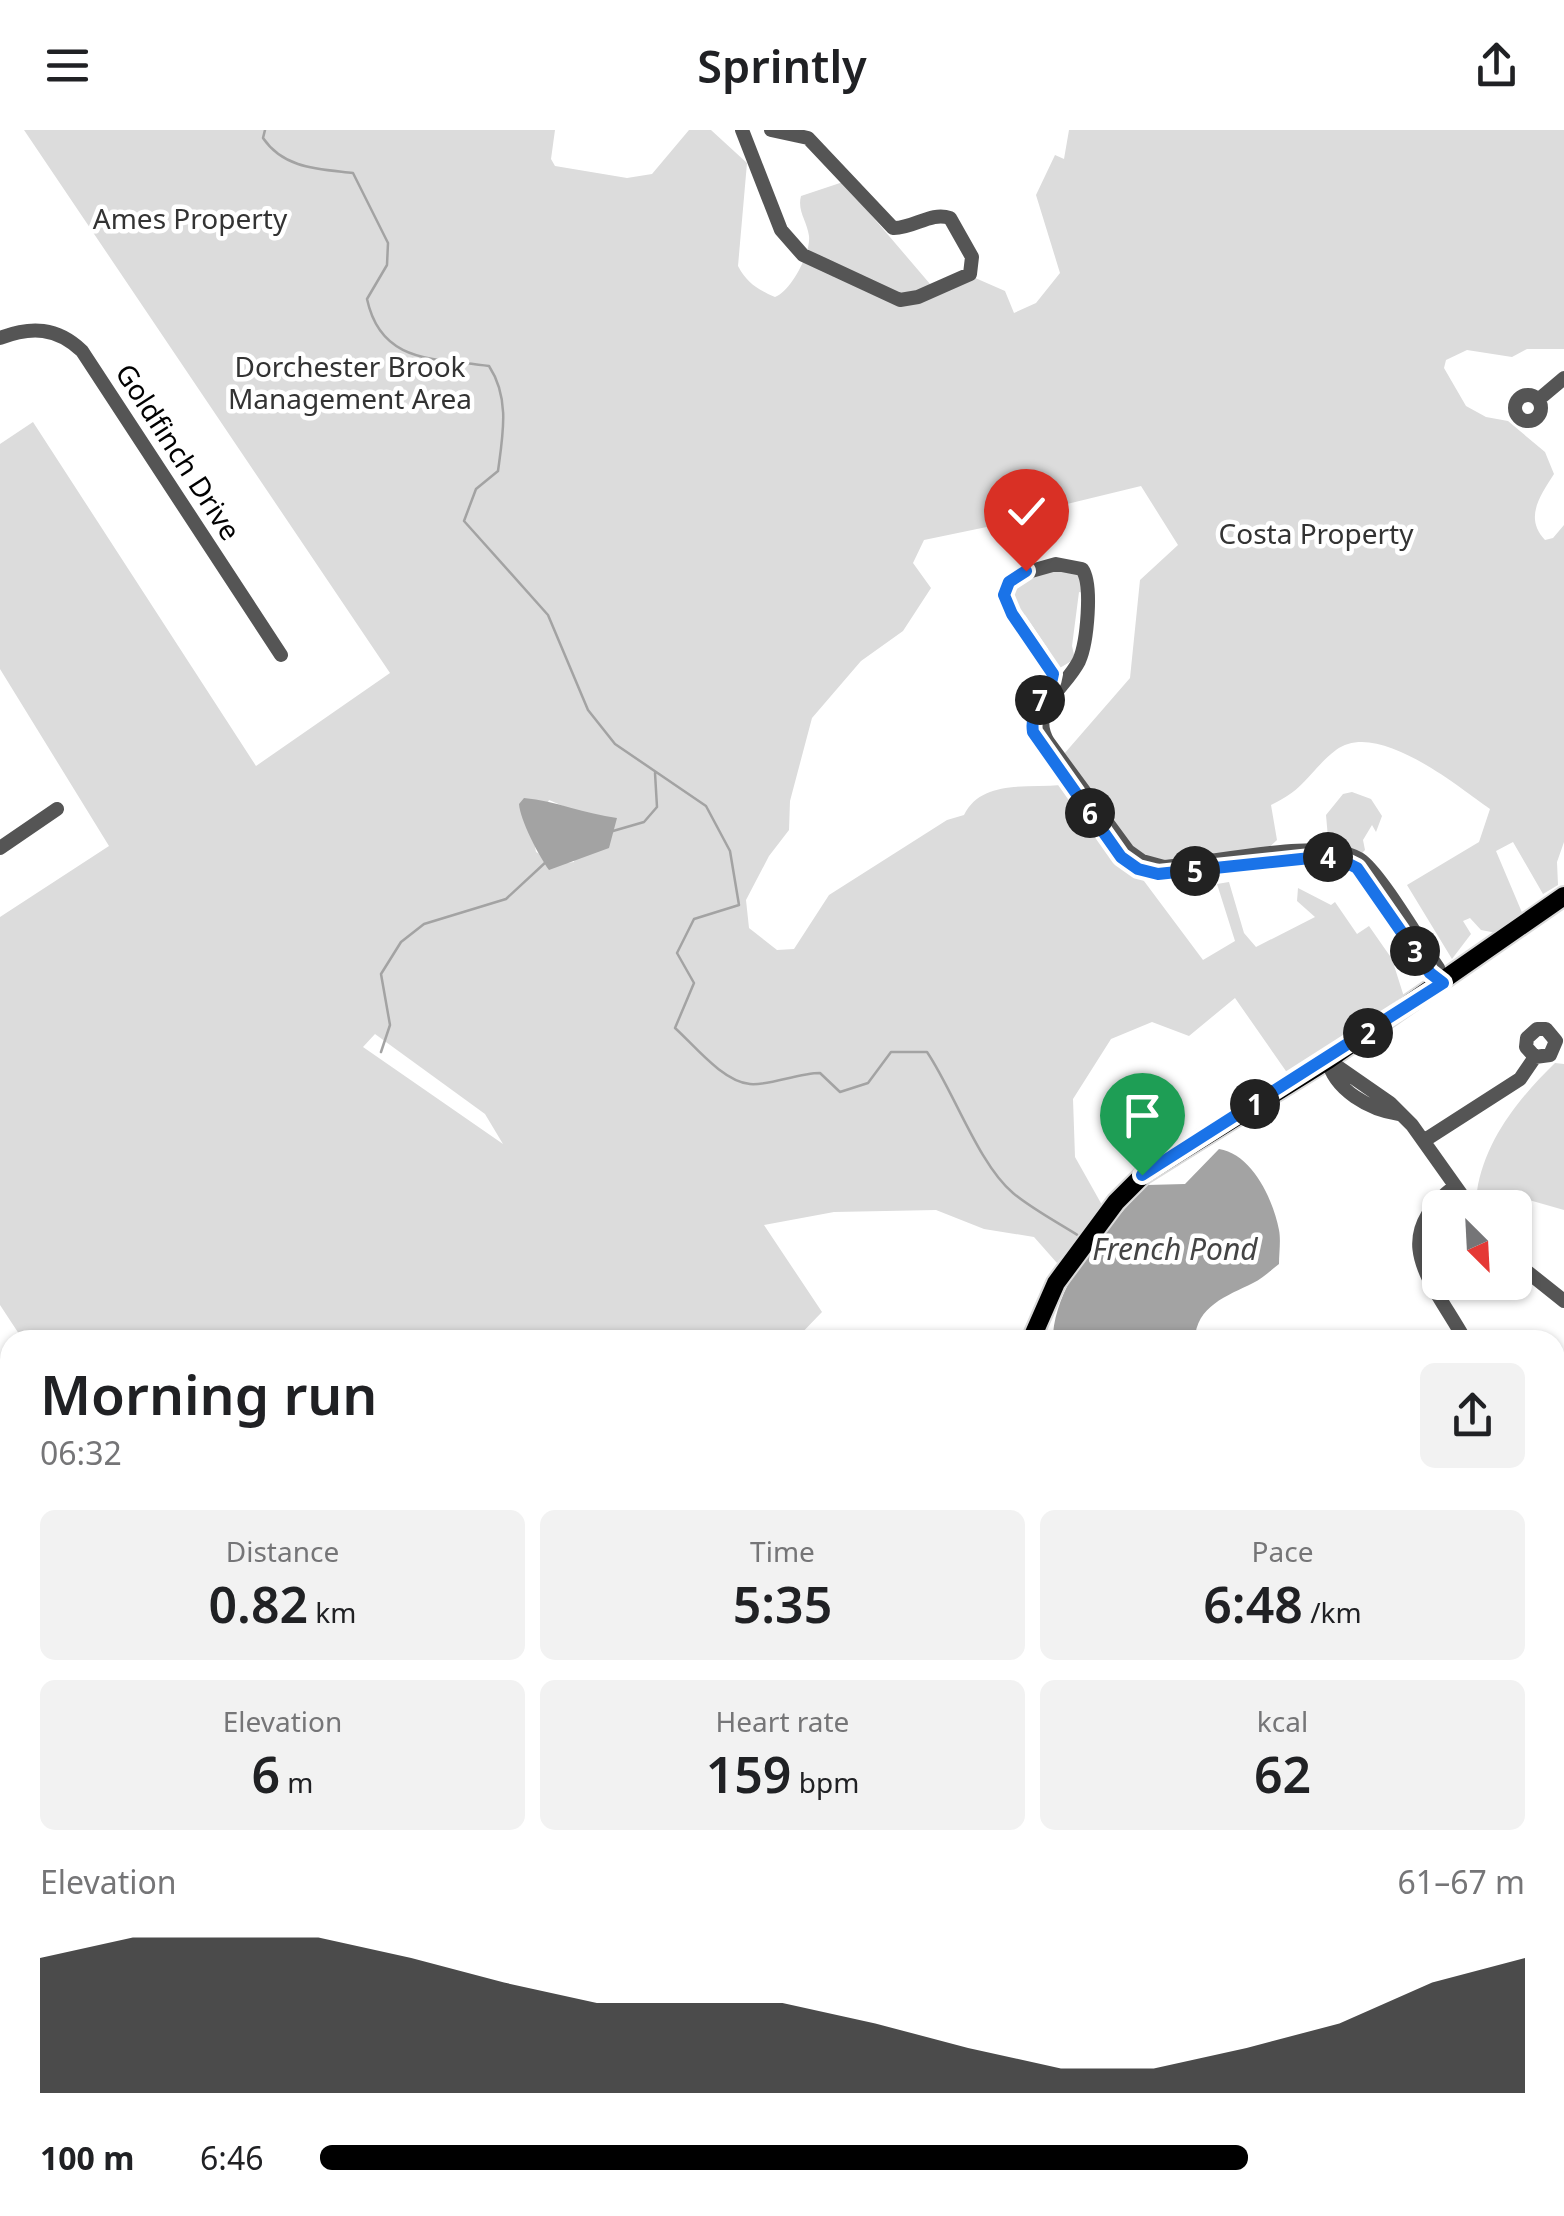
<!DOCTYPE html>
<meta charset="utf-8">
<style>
body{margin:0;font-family:"Noto Sans",sans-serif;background:#f2f2f2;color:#202124;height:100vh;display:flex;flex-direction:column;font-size:38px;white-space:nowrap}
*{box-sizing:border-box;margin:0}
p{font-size:32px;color:#757577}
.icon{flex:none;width:55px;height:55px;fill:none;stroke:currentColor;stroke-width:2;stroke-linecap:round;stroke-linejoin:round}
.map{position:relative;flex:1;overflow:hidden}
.panel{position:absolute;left:0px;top:1200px;width:1565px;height:888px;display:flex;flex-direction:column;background:#fff;border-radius:30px 30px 0 0;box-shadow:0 2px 8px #0004}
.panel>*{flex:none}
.needle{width:65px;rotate:156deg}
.tools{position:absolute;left:1422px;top:1060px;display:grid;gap:20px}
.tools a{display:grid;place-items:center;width:110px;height:110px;border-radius:15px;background:#fff;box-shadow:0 2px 8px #0004;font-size:50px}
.pin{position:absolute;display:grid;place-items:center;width:85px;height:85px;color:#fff;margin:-102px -42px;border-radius:50% 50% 50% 0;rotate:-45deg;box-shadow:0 0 10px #0007}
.pin .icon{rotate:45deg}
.km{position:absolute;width:50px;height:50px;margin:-25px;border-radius:50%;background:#222;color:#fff;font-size:28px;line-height:50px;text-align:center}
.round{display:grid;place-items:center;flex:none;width:105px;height:105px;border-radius:15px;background:#f2f2f2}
.overview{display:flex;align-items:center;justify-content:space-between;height:170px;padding:0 40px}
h1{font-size:55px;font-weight:600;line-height:75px}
.stats{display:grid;grid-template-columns:repeat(3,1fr);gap:15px;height:170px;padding:10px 40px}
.stats div{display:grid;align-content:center;border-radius:15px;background:#f2f2f2;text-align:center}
.stats b{font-size:50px;font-weight:600}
.stats small{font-size:28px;font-weight:400}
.stats p{font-size:28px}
.chart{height:280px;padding:20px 40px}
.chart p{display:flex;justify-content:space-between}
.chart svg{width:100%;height:180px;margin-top:10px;fill:#000;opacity:.7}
ul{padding:0 40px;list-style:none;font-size:32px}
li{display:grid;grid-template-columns:160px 120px 1fr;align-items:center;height:75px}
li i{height:25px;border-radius:12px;background:#000}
header{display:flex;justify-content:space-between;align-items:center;height:130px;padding:0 40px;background:#fff;font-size:45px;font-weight:600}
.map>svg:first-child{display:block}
.green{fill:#dcdcdc;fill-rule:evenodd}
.water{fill:#a3a3a3}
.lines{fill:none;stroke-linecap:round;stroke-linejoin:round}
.stream{stroke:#a3a3a3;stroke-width:2.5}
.major-casing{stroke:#dbdbdb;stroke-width:22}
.minor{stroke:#555;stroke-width:14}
.major{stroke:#000;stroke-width:18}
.route-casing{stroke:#fff;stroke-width:20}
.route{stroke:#1a73e8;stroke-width:12}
.labels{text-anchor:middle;stroke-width:9;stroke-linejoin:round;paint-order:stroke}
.park-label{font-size:28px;fill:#333;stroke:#fff}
.street-label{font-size:28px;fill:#000;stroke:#fff}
.water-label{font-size:30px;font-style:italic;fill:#444;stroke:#fff}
</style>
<header><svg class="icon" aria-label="menu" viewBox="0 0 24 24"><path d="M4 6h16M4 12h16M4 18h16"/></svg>Sprintly<svg class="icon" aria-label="share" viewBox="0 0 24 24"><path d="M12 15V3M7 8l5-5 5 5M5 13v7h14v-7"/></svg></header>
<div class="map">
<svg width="1564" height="2086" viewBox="0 0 1564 2086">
<rect width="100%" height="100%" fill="#fff"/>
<!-- green -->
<path class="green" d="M24 0H555L551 29 555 36 627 48 652 44 689 0H711L747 33 738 136C747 153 757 159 775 167 791 161 811 123 809 106 807 91 797 81 801 66L843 52 936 161 973 147 1005 161 1014 183 1036 173 1060 143 1036 65 1055 25 1064 29 1069 0H1564V219H1527L1512 227 1467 220 1446 230 1444 238 1466 276 1486 287 1508 291 1545 322 1554 344C1540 366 1524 388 1545 410L1553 408 1564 395V712L1557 732 1558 755 1543 764 1513 712 1496 721 1526 792 1507 805 1481 800 1470 788 1463 791 1471 804 1452 829 1407 755 1479 712 1490 679C1457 656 1377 589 1336 620 1310 640 1306 659 1271 675L1277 710 1265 721 1160 731 1133 722 1064 624 1130 548 1140 450 1178 415 1141 356 1067 374 1039 386 924 410 913 433 931 458 903 501 861 531 812 588 790 671 789 700 769 726 746 770 749 798 777 820 794 819 829 765 947 690 964 685C981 650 1026 658 1061 655L1116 730 1141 747 1203 830 1235 811 1217 754 1229 752 1244 803 1256 817 1315 787 1297 771 1298 758 1331 775 1335 772 1357 804 1369 796 1392 829 1405 870 1288 944 1235 868 1189 906 1152 892 1111 909 1073 969 1075 1027 1102 1075 1057 1133 1034 1107 984 1099 936 1080 834 1082 764 1095 822 1182 795 1210H23L0 1175V787L109 716 0 539V314L33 292 256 636 390 543ZM549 670 582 684 574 732 558 734 536 722 533 705ZM375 904 485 984 503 1014 363 917Z
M1077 439 1084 463 1079 462 1072 516 1075 529 1058 539 1043 520 1048 519 1025 485 1014 483 1007 467 1027 443Z
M1352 662 1371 669 1382 686 1376 702 1372 695 1363 710 1365 720 1362 723 1327 715 1320 708H1328L1326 685 1343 664Z
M1555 933 1564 934V1080L1529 1070 1490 1077 1477 1061C1485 1010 1519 968 1555 933Z
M10 1349V1961L0 1964V1355Z
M1564 1411V2086H1464L1458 2078H1555V1416Z"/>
<!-- water -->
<path class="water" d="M524 668C556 671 585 684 617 688L609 718 549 740C539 726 520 690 519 674Z
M1219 1019C1252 1024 1273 1069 1279 1100 1281 1110 1279 1123 1279 1134 1271 1140 1262 1149 1253 1153 1227 1166 1196 1176 1195 1210H1057L1053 1204C1058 1146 1109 1096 1147 1055L1185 1054Z"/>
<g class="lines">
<!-- stream -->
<path class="stream" d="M265 0 263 8C284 39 319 39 353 43L388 113 387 135 367 169C381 234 434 228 489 236 510 268 503 304 498 341L476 359 464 391 548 485 588 580 615 614 706 676 730 721 739 775 694 789 677 823 694 853 675 898C694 915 723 952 750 954 769 956 798 943 820 943L840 962 868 953 891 922H927C953 960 979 1035 1013 1063 1032 1079 1057 1092 1079 1106
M613 701 644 692 657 677 655 643
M381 922 390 895 381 844 401 812 424 794 506 769 547 731
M1555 1916 1564 1919"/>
<defs>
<path id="major" d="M1031 1210 1056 1153 1116 1072 1143 1045 1328 930 1564 766
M0 1975 10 1971
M1326 2078 1334 2086"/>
</defs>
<!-- major casing -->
<use href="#major" class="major-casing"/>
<!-- minor -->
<path class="minor" d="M742 0 781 100 803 125 900 170 918 167 970 144 972 127 950 88C931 81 913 99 893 98L808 8 771 0
M0 208C31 196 57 197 82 221L281 525
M1515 278a13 13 0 1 1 26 0a13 13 0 1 1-26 0Z
M1538 270 1564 248
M1056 434 1082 439C1093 454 1087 513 1079 531 1065 559 1028 578 1048 612L1128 721 1142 731 1164 737C1208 734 1330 705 1362 731 1383 748 1420 812 1438 838L1443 853 1430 843 1360 741 1339 729 1320 727 1158 744 1138 739 1121 727 1032 599C1031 576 1051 565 1053 544L1008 478 1004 462 1017 445Z
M0 718 57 679
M1328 930 1390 973 1412 995 1471 1078
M1328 930C1334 960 1370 980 1399 984
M1425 1010 1520 949 1535 927 1550 925 1556 911 1546 899H1537L1527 908 1526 917 1535 927
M1455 1056C1386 1109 1432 1151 1465 1210
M1515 1132 1564 1171
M1555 1321 1564 1326
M234 2078 239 2086
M353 2078 359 2086
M514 2078 520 2086
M640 2078 646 2086
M8 2086 20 2078
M1045 2086 1060 2078"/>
<!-- major -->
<use href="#major" class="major"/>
</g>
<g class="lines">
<defs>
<path id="route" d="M1026 441 1009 452 1004 465 1012 484 1053 544C1050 567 1029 577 1033 602L1121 727 1138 739 1158 744 1320 727 1339 729 1357 738 1430 843 1443 853 1142 1045"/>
</defs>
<!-- route casing -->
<use href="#route" class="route-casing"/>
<!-- route -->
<use href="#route" class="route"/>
</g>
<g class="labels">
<!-- park labels -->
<g class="park-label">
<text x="190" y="99">Ames Property</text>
<text x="350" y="247">Dorchester Brook<tspan x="350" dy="32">Management Area</tspan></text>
<text x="1316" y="414">Costa Property</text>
</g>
<!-- street labels -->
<g class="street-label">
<text transform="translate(178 322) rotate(57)" y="10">Goldfinch Drive</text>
</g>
<!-- water labels -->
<g class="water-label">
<text x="1175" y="1130">French Pond</text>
</g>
</g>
</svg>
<div class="tools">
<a><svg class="needle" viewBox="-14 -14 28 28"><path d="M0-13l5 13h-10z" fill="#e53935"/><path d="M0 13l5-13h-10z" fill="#757577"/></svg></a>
</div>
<div class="pin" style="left:1142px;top:1045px;background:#1e9e55"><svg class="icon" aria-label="arrive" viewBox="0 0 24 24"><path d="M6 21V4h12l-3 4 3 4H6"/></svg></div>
<div class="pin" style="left:1026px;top:441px;background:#d93025"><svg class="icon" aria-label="check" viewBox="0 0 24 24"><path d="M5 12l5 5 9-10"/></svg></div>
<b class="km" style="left:1255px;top:974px">1</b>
<b class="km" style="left:1368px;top:903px">2</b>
<b class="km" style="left:1415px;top:821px">3</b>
<b class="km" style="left:1328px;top:727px">4</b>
<b class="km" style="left:1195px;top:741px">5</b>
<b class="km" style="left:1090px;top:683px">6</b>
<b class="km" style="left:1040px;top:570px">7</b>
<section class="panel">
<div class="overview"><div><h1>Morning run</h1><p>06:32</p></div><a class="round"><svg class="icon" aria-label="share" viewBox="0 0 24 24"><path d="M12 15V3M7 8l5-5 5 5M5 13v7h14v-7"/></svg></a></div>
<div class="stats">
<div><p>Distance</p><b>0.82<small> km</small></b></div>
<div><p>Time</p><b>5:35</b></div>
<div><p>Pace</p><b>6:48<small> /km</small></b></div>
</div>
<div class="stats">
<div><p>Elevation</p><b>6<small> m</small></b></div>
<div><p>Heart rate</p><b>159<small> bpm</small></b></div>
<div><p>kcal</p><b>62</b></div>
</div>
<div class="chart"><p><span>Elevation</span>61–67 m</p>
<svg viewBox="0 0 160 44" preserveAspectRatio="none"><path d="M0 44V11L10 6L20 6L30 6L40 11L50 17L60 22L70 22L80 22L90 27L100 33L110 38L120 38L130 33L140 27L150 17L160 11V44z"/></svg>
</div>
<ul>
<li><b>100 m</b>6:46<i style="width:77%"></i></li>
</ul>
</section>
</div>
